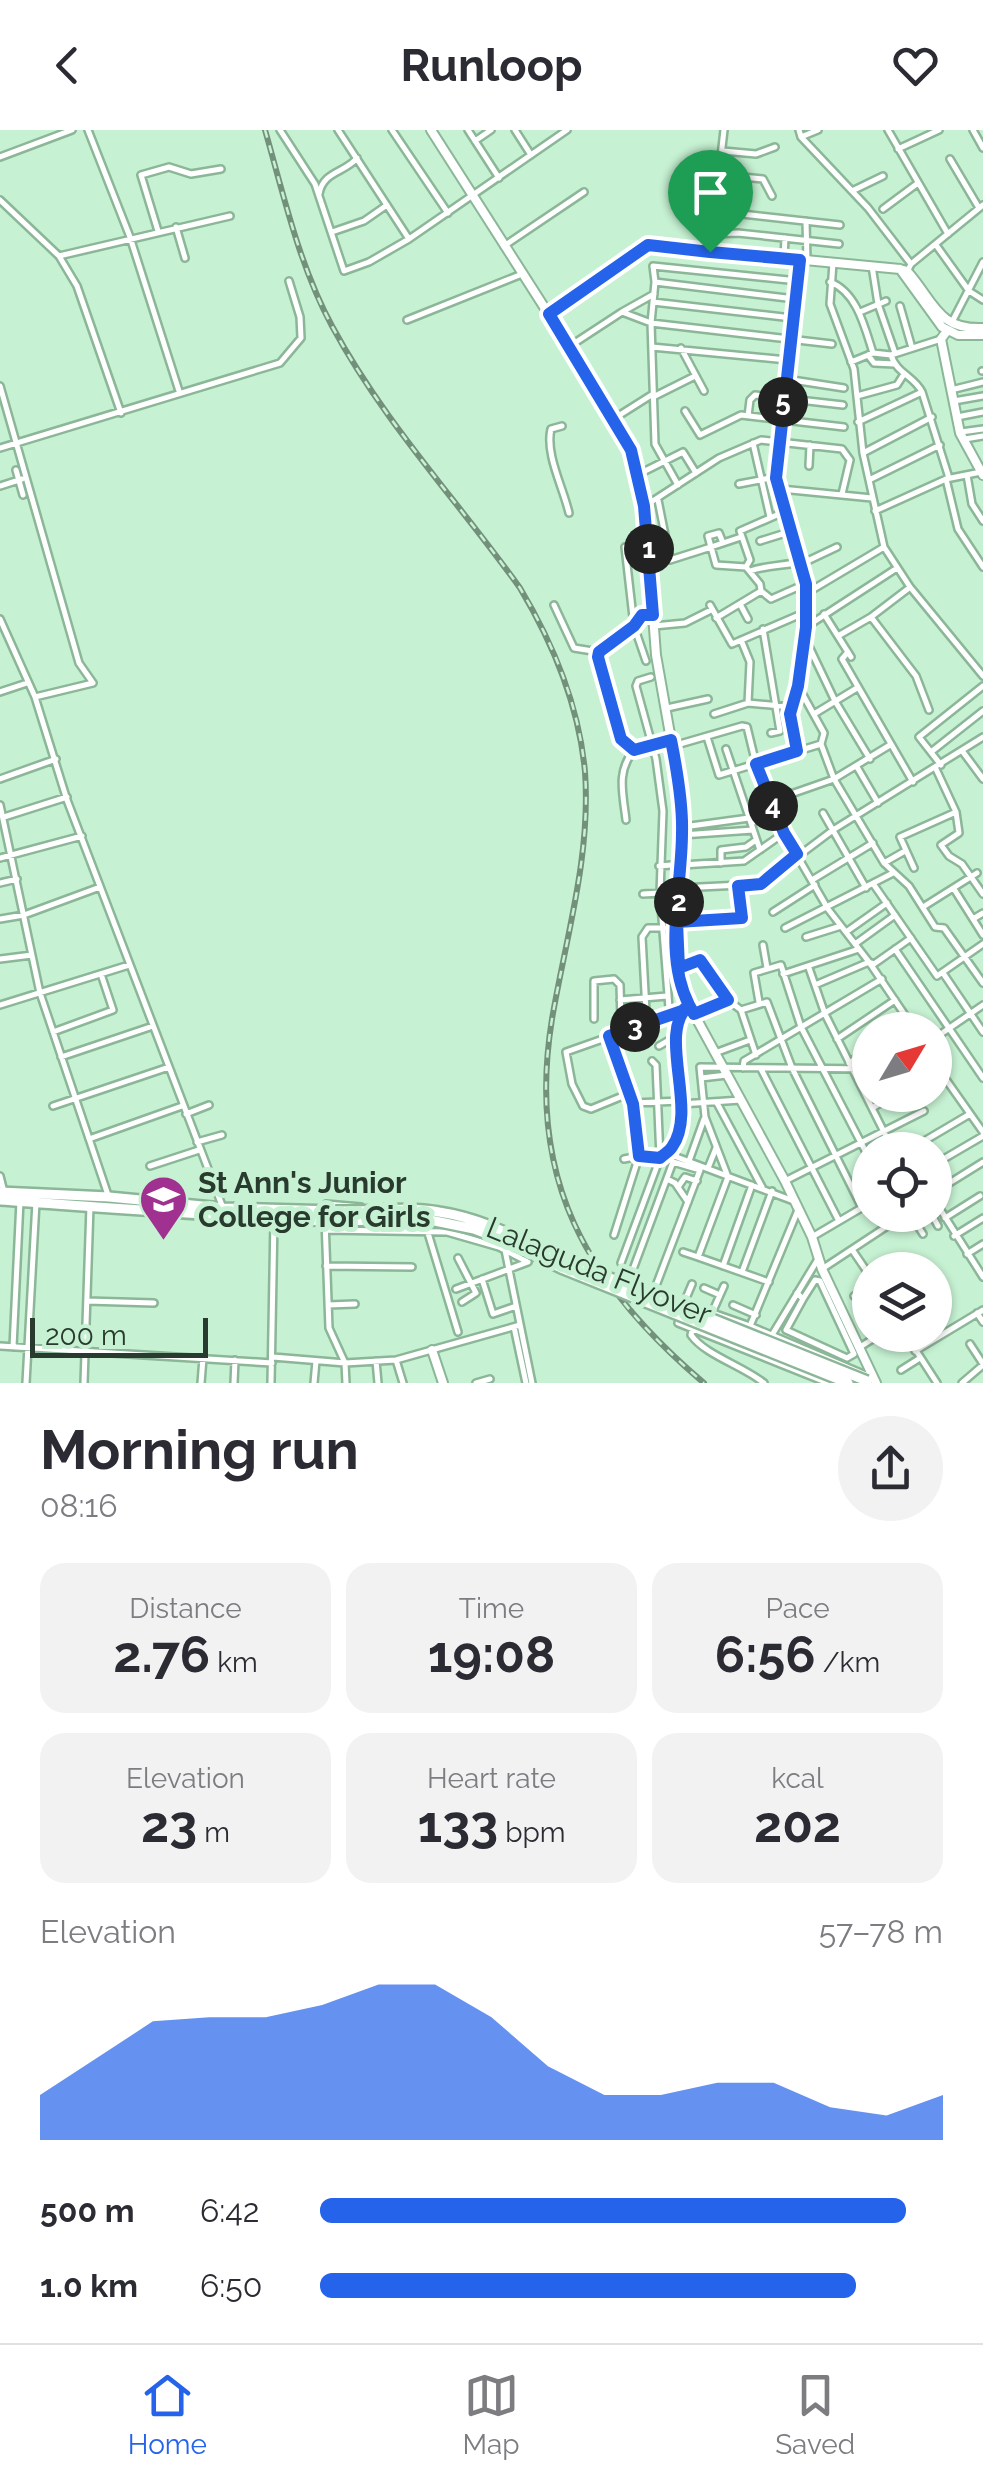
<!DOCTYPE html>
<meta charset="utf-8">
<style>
body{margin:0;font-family:Raleway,sans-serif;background:#f2f2f3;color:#2b2b33;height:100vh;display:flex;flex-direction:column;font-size:38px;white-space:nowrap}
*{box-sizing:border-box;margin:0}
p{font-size:32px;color:#7c7c81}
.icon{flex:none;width:55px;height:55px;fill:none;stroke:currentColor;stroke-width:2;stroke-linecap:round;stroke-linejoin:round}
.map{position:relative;height:1253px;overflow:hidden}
.side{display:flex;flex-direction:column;background:#fff;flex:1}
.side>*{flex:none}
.needle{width:65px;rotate:52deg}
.tools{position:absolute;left:852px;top:882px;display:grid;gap:20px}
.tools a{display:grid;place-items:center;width:100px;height:100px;border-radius:50%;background:#fff;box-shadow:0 2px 8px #0004;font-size:50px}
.scale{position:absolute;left:30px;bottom:25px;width:178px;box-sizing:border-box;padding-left:10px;border:5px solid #293a2e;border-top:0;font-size:28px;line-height:35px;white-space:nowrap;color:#293a2e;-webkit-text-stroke:8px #c6f1d2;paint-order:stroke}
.pin{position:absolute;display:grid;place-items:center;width:85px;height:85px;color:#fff;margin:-102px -42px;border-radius:50% 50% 50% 0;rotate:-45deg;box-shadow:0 0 10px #0007}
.pin .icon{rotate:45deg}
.km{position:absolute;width:50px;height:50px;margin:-25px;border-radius:50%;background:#222;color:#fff;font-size:28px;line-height:50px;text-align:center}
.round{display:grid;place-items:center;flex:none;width:105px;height:105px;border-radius:52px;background:#f2f2f3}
.headline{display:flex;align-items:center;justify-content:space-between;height:170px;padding:0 40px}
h1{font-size:55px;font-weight:700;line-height:75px}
.metrics{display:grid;grid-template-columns:repeat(3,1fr);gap:15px;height:170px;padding:10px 40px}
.metrics div{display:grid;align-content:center;border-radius:25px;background:#f2f2f3;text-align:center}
.metrics b{font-size:50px;font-weight:700}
.metrics small{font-size:28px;font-weight:400}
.metrics p{font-size:28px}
.chart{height:280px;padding:20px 40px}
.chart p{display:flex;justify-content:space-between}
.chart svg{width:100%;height:180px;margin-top:10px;fill:#2563eb;opacity:.7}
ul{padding:0 40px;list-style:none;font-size:32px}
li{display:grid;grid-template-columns:160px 120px 1fr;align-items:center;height:75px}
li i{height:25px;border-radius:12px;background:#2563eb}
header{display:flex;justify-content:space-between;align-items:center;height:130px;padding:0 40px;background:#fff;font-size:45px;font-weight:700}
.tabs{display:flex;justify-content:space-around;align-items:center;height:140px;border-top:2px solid #e1e1e2;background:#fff;font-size:28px;color:#7c7c81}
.tabs a{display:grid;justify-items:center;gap:5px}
.tabs .current{color:#2563eb}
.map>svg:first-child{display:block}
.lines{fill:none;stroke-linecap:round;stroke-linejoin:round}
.street-casing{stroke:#8cb698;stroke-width:10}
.secondary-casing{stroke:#8cb698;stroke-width:12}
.primary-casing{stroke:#8cb698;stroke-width:14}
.street{stroke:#fff;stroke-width:5}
.secondary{stroke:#fff;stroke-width:8}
.primary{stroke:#fff;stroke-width:9}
.rail-casing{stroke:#73907b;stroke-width:6}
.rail{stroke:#c6f1d2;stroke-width:2.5;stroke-dasharray:8;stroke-linecap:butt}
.primary-bridge-casing{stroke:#8cb698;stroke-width:14;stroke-linecap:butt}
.primary-bridge{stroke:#fff;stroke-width:9}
.route-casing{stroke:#fff;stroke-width:20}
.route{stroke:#2563eb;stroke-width:12}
.labels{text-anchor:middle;stroke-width:10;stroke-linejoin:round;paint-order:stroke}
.poi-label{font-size:30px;font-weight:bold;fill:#293a2e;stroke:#c6f1d2;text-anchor:start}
.street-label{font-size:30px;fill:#293a2e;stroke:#c6f1d2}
</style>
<header><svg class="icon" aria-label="back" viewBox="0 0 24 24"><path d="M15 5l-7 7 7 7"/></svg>Runloop<svg class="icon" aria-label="heart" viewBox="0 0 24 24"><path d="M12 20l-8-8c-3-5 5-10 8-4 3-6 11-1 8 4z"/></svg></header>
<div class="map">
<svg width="983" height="1253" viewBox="0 0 983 1253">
<rect width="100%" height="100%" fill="#c6f1d2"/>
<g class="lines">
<defs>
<path id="street" d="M88 0 130 107 179 261
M280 0 315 54 344 141 369 132 409 109
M338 0 409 109 567 0
M392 0 448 83
M468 0 499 48
M515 0 531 25
M799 0 801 7 868 78 911 134
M888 0 948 104
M973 0 983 18
M801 7 818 0
M475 11 491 0
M898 19 939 0
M723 21 756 24 775 17
M0 27 72 0
M950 29 979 78
M721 45 763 49 772 66
M852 61 883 46
M319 64C323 41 345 43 357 28
M0 70 59 126 77 156 121 283
M883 79 918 53
M716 81 840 95
M806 91 807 130
M176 97 185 128
M158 101 141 45 169 37 191 44 221 39
M332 102 364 91 387 75
M713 104 738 103 839 114
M936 115 969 161 983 170
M504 116 584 62
M710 122 724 0
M59 126 230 86
M784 128 785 108
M833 133 830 174 854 239 863 323 884 417 910 457 983 546
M872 136 878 174 895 223
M906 144 911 134 983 75
M655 152 653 136 798 151
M830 152C857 162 865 198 873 223
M653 172 792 188
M900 176 912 218
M622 182 654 164
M860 182 886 171
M407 190 522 144
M952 192 983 132
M570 216 622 182 651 193 832 214
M652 217 787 230
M681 218 704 261
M868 225 874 233 894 234
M891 225C896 243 914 246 922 262L949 348
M851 232 873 223 891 225 941 209
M982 241H983
M786 249 844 258
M0 256 79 533 93 553 35 567
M951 260 983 252
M857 266 897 255 904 244
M653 267 695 246
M954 271 983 266
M685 281 700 305 741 285 844 297
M748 286 750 270 755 265 843 275
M957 287 983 282
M615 288 653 264
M858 292 922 262
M562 296 551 299C545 324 563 357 569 383
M961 302 983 299
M965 309 983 306
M753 313 770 387
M0 318 280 233 301 208 300 187 289 151
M863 323 932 287
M809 336 810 315
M16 340 23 365
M637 345 683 322 696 343
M967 345 972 374 983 391
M871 349 940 315
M946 349 958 399 983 437
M739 354 776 347
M678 355 655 314 651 193 655 152 795 169
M0 356 22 349
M781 359 872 368
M645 376 719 328 761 310 842 319 850 330 842 364
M875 381 946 349 981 342
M760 411 792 401
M723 413 719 403 708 406 711 417 741 407
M625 417 634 496 646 531
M650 430H670L658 370
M670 430 711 417 716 435 746 437 760 454 761 461
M801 434 837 417
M746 437 750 430 740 401 786 381
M750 441C767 435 782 436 800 432
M761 461 771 469 805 454
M805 464 884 417
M740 474 748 489
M554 475 574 518 599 522
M710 475 732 514 806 482
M824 484 851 527
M871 487 916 546 929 580
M716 488 761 461
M0 489 35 567 67 670 223 1078
M654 496 685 493 711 480
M806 497 897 438
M763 499 780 601 771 603
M838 506 871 487 909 458
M805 508 835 571 870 629
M741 510 750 532 748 573
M848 522 842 529 913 652
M651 547 638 551 636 556 656 629 663 681 660 763 669 878
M798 556 824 603 821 614 834 649 884 733 909 756 935 797 944 798 983 853
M0 562 27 553
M667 578 708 569
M714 584 748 573 792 577
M814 584 857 558
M707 607 719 645 821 614
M673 616 742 596 747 597 756 634 784 703 828 779 869 832 915 900
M726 619 760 720
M634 620 621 609 598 524 634 496 642 485H653
M797 621 790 584 798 556 806 497 805 454 776 347 800 130
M931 622 983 581
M963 622 983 649
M941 635 919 607 983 556
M857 637 878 673
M936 639 956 682 959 703 941 715 949 726 962 734 983 764
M0 649 56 629
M771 671 834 649 890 615
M0 675 40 863 108 1065
M823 683 866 758
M4 687 67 667
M626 690C623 663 616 642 634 620L671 610
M751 693 776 684
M683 697 749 688
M682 705 753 700
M0 728 82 706
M721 733V720L746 717 756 710
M884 733 905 721
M682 735 744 731 784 703
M659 736 671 735
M914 738 900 707 956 682
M812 750 873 713
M0 753 17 749
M874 755 937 846 983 814
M680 758 761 754 833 700 983 607
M954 759 983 805
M643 764 660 763
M923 777 977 743
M773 782 815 755
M0 789 24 785 100 757
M973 789 983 783
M677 792 742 788 738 756
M785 798 893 743
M846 802 887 773
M806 807 841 796
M855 814 895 785
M763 815 767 838
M895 819 983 948
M0 829 32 825
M679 837 701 831 728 870 741 880 756 925
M809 838 825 884 893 1020
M943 843 983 902
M783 844 859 819
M815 855 869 832 874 834 911 808
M620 870 667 866
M759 872 754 843 781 835 801 897 870 1030
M0 875 129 835
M741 880 767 872 792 938 862 1078
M646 881 642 807 648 798H664
M694 884 728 870
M594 889V851L614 849 620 855 621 891
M898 900 910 892
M53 902 113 880 101 844
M609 906 630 963
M935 908 983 875
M837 909 895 870
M659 916 676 906
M715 923 750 910
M61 927 153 896
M849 933 870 919
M935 934 983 1002
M743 938 744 931 882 849
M761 939 839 1091
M701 948 727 945
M633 973 630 963 591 979 583 976 572 954 566 922 682 881 689 875
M717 973 762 1057
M681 974 741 970
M53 976 169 937
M872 978 895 965
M186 984 209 975
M89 1009 182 976
M197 1012 222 1005
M909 1020 970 984
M666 1023 791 1070
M624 1029 639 1026 633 994V973L681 971
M689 1031 704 989
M935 1034 983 1006
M150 1036 199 1020
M708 1038 716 1018
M0 1046 4 1062
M667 1049 675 1053 688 1072
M785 1051 924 981
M678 1057 685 1047 697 1051
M935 1062 983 1032
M935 1071 983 1147
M319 1080 326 1074 361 1077
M911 1085 923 1104
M932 1085 938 1096
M945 1088 980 1066
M325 1090 329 1198 345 1233 346 1253
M325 1100 447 1102 499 1117 528 1132
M428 1103 458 1202
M614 1105 639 1026 660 1028 656 935 652 931
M954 1106 983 1088
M812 1107 870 1073
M505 1120 532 1253
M853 1121 870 1146
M683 1122 698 1127
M967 1124 983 1114
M458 1128 476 1163 462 1172
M621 1133 660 1028 672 1018 682 991 676 906 682 881
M326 1136 412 1137
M723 1136 752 1055
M822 1139 904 1085
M632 1142 673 1032 700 1040 654 1161
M742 1142 772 1061
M482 1149 493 1184 516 1176
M630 1151 644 1157
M769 1152 698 1127 728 1047 705 987 700 937 870 939
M692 1154 684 1173 750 1196 873 1248
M704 1158 720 1165
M456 1159 528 1132
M797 1163 803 1169 786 1200 847 1228 854 1224 820 1151 815 1150 803 1169
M854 1166 870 1157
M87 1171 154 1173
M328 1175 355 1174
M733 1175 756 1185
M712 1183 724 1156
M977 1183 983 1192
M678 1193 828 1253
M693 1196 691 1205C705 1225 743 1236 764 1253
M750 1196 798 1080
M514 1197 526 1253
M772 1205 818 1129
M906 1205 937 1253
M970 1214 983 1234
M0 1216 272 1233
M13 1217 20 1071
M860 1217 879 1205
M915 1221 983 1180
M273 1227 345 1233 396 1230 520 1195
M396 1230 403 1253
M376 1231 378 1253
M901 1240 920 1228
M26 1253 36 1072
M84 1253 90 1076
M201 1253 203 1228
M234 1253 235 1230
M271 1253 274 1089
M314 1253 316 1231
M476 1253 490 1249
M962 1253 983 1235"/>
<path id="secondary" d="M431 0 615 288 631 320 645 376 656 525 676 638 683 697 675 807 682 862 785 1051 812 1107 822 1139 876 1253
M900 139 942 197 958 205H983
M549 184 648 115 900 139 907 141C934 171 937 200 983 198
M947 201 941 209 960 303 983 345
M432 1220 443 1253"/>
<path id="primary" d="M0 1062 109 1067 223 1078 335 1081
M0 1070C112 1078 223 1087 335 1091"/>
</defs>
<!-- street casing -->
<use href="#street" class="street-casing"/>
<!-- secondary casing -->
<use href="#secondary" class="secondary-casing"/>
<!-- primary casing -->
<use href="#primary" class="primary-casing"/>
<!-- street -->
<use href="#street" class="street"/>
<!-- secondary -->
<use href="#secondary" class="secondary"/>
<!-- primary -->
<use href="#primary" class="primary"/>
<defs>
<path id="rail" d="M265 0C284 66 299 135 332 196 383 291 457 370 520 458 554 515 579 575 585 642 591 726 566 807 552 889 526 1048 586 1153 704 1253"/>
</defs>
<!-- rail casing -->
<use href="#rail" class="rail-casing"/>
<!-- rail -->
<use href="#rail" class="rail"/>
<defs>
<path id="primary-bridge" d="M335 1081C369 1082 406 1076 439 1082 486 1089 522 1111 565 1130L867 1251
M335 1091 425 1089 474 1099 513 1114 561 1138 848 1253"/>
</defs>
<!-- primary-bridge casing -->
<use href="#primary-bridge" class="primary-bridge-casing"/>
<!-- primary-bridge -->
<use href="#primary-bridge" class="primary-bridge"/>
</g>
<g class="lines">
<defs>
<path id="route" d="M710 122 648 115 549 184 631 320 644 376 653 485H642L634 496 599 522 598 527 621 609 634 620 671 610C677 640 683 673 682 703 682 758 663 824 689 875 656 903 699 980 672 1017 669 1022 664 1024 660 1028L639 1026 633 974 609 906 682 881 689 875 694 884 728 870 700 830 679 838 677 792 742 788 738 756 761 754 797 724 784 703 756 634 797 621 790 584 798 556 806 497V454L776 348 800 130 710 122"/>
</defs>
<!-- route casing -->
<use href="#route" class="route-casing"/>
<!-- route -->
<use href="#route" class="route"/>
</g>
<!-- icons -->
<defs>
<symbol id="university-pin" viewBox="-11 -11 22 30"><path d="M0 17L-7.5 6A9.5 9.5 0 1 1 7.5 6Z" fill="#a03190" stroke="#c6f1d2"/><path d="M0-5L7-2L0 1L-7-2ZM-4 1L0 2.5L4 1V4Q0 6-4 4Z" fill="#fff"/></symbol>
</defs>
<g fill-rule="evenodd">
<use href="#university-pin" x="136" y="1042" width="55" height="75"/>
</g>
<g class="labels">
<!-- poi labels -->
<g class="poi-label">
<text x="198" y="1063">St Ann's Junior<tspan x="198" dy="34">College for Girls</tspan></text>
</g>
<!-- street labels -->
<g class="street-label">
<text transform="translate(599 1141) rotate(22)" y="10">Lalaguda Flyover</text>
</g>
</g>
</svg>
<div class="tools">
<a><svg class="needle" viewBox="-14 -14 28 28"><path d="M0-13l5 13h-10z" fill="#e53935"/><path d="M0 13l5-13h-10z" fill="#7c7c81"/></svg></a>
<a><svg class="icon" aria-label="locate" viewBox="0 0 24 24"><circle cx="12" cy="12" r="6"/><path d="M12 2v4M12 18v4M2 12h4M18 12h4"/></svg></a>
<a><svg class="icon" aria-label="layers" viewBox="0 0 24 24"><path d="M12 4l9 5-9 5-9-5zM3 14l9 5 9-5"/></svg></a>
</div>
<div class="scale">200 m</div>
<div class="pin" style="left:710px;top:122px;background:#1e9e55"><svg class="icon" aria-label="arrive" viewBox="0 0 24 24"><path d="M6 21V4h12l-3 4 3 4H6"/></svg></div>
<b class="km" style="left:649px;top:419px">1</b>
<b class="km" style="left:679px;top:772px">2</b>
<b class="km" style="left:635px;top:897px">3</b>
<b class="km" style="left:773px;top:676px">4</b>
<b class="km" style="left:783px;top:272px">5</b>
</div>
<section class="side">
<div class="headline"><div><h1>Morning run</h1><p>08:16</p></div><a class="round"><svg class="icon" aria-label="share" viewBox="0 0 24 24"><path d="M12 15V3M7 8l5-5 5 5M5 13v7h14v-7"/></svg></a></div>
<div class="metrics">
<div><p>Distance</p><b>2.76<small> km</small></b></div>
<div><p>Time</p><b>19:08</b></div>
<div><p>Pace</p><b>6:56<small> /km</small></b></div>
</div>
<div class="metrics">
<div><p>Elevation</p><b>23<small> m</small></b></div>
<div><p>Heart rate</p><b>133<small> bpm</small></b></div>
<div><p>kcal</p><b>202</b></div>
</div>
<div class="chart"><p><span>Elevation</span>57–78 m</p>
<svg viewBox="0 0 160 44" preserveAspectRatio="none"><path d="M0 44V33L10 24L20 15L30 14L40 14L50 11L60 6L70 6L80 14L90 26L100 33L110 33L120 30L130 30L140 36L150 38L160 33V44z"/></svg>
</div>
<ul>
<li><b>500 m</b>6:42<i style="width:94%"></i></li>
<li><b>1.0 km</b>6:50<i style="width:86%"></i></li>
</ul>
</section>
<nav class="tabs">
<a class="current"><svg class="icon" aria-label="home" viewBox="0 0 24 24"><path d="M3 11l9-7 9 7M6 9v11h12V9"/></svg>Home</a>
<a><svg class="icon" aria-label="map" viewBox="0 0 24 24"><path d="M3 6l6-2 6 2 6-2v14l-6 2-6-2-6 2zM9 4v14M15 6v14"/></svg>Map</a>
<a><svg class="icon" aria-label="saved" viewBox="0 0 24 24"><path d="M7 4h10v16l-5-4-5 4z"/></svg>Saved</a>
</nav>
